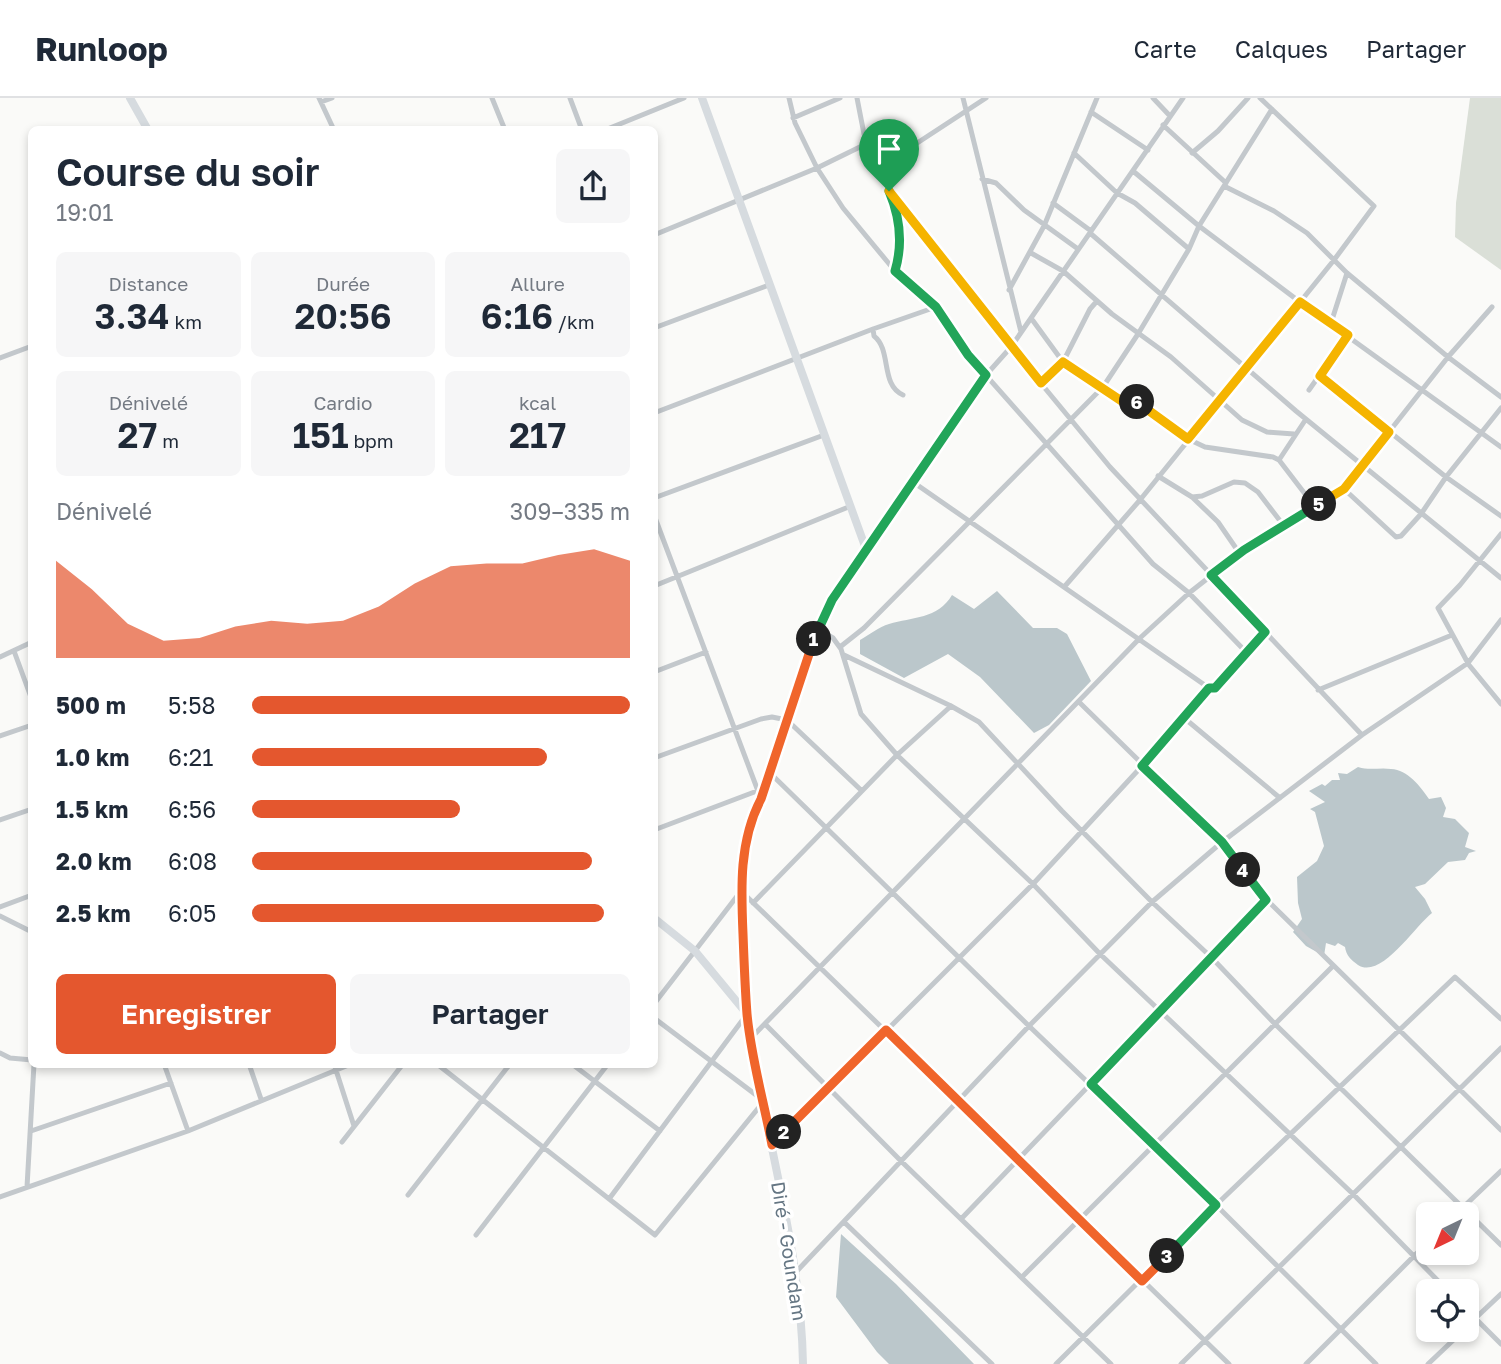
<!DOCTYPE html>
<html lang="fr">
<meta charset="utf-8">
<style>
body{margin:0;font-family:"Golos Text",sans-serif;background:#f6f6f7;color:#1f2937;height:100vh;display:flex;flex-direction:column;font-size:26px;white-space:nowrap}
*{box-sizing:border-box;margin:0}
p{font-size:23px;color:#747a83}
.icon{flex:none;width:38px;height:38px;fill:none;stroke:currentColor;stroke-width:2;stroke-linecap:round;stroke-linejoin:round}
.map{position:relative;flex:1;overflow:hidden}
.sheet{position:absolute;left:28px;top:28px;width:630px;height:942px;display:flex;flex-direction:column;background:#fff;border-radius:10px;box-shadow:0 4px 10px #0003}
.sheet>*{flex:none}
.needle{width:46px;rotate:223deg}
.fabs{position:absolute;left:1416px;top:1104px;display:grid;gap:14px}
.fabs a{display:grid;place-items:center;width:63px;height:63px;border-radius:10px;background:#fff;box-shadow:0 4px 10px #0003;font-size:35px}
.pin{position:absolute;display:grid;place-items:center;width:60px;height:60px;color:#fff;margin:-72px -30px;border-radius:50% 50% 50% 0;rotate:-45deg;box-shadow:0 0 7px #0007}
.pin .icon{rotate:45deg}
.km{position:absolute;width:35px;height:35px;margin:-18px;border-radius:50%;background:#222;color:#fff;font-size:19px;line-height:35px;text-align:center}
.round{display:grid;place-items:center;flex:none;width:74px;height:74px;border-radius:10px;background:#f6f6f7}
.head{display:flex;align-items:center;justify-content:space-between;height:119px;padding:0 28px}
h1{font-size:38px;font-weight:600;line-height:52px}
.figures{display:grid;grid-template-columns:repeat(3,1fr);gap:10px;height:119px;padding:7px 28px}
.figures div{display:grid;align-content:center;border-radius:10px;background:#f6f6f7;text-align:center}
.figures b{font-size:35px;font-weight:600}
.figures small{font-size:19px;font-weight:400}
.figures p{font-size:19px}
.chart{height:196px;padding:14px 28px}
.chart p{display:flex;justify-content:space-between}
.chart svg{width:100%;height:126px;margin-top:7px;fill:#e4572e;opacity:.7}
.cta{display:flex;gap:14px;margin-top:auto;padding:14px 28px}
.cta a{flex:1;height:80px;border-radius:10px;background:#e4572e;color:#fff;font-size:28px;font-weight:600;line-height:80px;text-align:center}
.cta a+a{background:#f6f6f7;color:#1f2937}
ul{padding:0 28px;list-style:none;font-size:23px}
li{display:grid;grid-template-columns:112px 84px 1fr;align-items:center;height:52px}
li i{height:18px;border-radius:9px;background:#e4572e}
header{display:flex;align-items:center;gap:42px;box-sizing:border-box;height:98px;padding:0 35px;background:#fff;border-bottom:2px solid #e0e1e3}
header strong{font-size:33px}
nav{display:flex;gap:38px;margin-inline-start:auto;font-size:24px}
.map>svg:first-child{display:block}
.green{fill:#dadfd7}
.water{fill:#bbc7cb}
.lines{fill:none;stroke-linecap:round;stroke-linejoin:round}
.street{stroke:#c3c8cc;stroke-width:5}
.secondary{stroke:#d6dbdf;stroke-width:8}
.split-1-casing{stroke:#fff;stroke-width:14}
.split-2-casing{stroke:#fff;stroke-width:14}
.split-3-casing{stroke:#fff;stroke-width:14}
.split-4-casing{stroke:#fff;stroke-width:14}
.split-5-casing{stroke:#fff;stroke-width:14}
.split-6-casing{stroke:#fff;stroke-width:14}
.split-7-casing{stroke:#fff;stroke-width:14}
.split-1{stroke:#22a559;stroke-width:9}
.split-2{stroke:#f0652b;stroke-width:9}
.split-3{stroke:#f0652b;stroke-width:9}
.split-4{stroke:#22a559;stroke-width:9}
.split-5{stroke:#22a559;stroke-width:9}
.split-6{stroke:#f5b400;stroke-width:9}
.split-7{stroke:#f5b400;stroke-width:9}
.labels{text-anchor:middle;stroke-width:7;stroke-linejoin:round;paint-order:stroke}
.street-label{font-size:19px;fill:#657683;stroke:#fff}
</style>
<header>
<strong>Runloop</strong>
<nav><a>Carte</a><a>Calques</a><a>Partager</a></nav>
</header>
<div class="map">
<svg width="1501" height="1266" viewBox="0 0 1501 1266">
<rect width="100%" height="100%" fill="#fafaf8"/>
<!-- green -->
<path class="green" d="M1470 0H1501V172L1455 139 1456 105Z"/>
<!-- water -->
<path class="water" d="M997 493 1033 530H1057L1067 536 1091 583 1049 627 1034 635 980 579 948 556 904 580 860 556V542C869 537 879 529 889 526 912 519 938 521 952 497L974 511Z
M1358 669C1371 673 1379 669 1391 671 1408 672 1420 688 1429 701L1441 699 1446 710 1443 719 1455 721 1469 735 1465 749 1476 753 1469 755 1465 762 1448 764 1425 786 1415 789 1425 801 1432 815C1415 828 1381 882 1358 867 1351 862 1346 857 1345 849L1338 845 1335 848 1326 845 1324 858 1306 848 1293 834 1302 821 1298 805 1297 779 1317 763 1324 748 1315 714 1310 711 1325 704 1309 693 1322 686 1325 688 1332 682H1340L1338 675 1347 676Z
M841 1136 896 1186 974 1266H889L877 1254 836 1199Z"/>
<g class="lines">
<!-- street -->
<path class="street" d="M319 0 334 32
M492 0 505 32
M570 0 582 32
M789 0 795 25 817 70 843 110 895 173 936 209 968 257 1153 466 1189 495 1246 554
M857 0 864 36 889 93 1011 249 1110 369 1362 637
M963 0 1021 234
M1153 0 1170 18
M321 4 332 0
M1091 14 1148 52
M793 20 840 0
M1163 27 1226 85
M605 32 684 0
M1074 55 1117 95 1135 105 1189 151
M1192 55 1218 33 1248 0
M879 70 986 0
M1133 73 1199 128 1300 204 1501 349
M982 81 996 85 1024 112 1078 151
M1224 88 1274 113 1307 135 1347 175 1448 259 1501 299
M891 98C901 122 902 148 895 173
M1053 105 1091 133
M1090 135 1296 313 1501 480
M654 137 817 70 868 45
M1031 155 1063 173 1112 216 1171 259 1242 322 1267 334 1294 336
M1009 192 1044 128 1097 0
M1031 220 1063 264 1123 305 1137 303 1188 341 1205 349 1273 359 1279 362 1315 409
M1331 225 1347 175
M654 230 769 187
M873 231 874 238C892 252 880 287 903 297
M0 260 32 248
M1320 278 1446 379 1501 418
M1041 285 1063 264 1090 211 1097 203
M1309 292 1348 237
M654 315 873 231 936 209
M1279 362 1306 321
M1158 378 1192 399 1202 398 1234 384 1245 385 1258 394 1284 428
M913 384 1209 590H1215L1265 534
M1344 391 1396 439 1401 438 1421 416 1446 379 1501 310
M1192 399 1218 424 1240 456
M654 400 824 337
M654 417 761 701
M1501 436 1460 487 1438 510 1469 567 1501 606
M866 451 986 277 1011 249 1183 0
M654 488 851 408
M1065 488 1140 402 1334 162 1374 108 1260 0
M818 531 833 540 841 551 861 616 897 657 1033 786 1100 856 1353 1096 1449 1194
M840 549 864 530 1103 289 1138 236 1189 151 1199 128 1272 11
M14 553 32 602
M844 557 951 608 979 624 1062 713 1152 804 1211 859 1275 926 1501 1147
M0 559 32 544
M654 574 706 554
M1318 592 1452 537
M1079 604 1222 744 1267 802 1501 1032
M1183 619 1280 700
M0 638 32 627
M654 660 761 621 772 619 787 622 862 693
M769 674 1029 928 1216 1107 1376 1266
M0 722 32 711
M654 732 757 693
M753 805 897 657 951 608
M0 809 32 797
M0 818 32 834
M654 906 741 793 1229 1266
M765 926 902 1064 1111 1266
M751 940 1140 540 1189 495 1244 452 1344 391 1448 259 1492 209
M0 955 10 960 32 962
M164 966 188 1033
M249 966 261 1001
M334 966 354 1028
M437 966 655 1137 764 1003 654 920
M572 966 660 1033
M31 1033 171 985
M342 1044 403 966
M772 1047 1033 786 1142 668 1209 590
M27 1089 34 966
M408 1097 510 966
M0 1099 188 1033 351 966
M609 1101 747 916
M1456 1116 1501 1073
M962 1120 1267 802
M844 1124 992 1266
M476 1137 608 966
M796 1174 1029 928 1152 804 1222 744 1362 637 1468 565 1501 522
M1022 1179 1333 868
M1466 1211 1501 1246
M1466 1229 1501 1196
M1056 1266 1216 1107 1455 879 1501 921
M1181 1266 1501 950
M1306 1266 1428 1144
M1428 1266 1464 1232"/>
<!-- secondary -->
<path class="secondary" d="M130 0 148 32
M702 0 866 451 832 502 818 531 761 701C738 744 741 794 743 841 745 867 744 894 748 921 764 1036 801 1149 803 1266
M654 820 695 853 747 916"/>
</g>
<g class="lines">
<defs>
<path id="split-1" d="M814 541 832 502 986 277 968 257 936 209 895 173C903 146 900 119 889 93"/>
<path id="split-2" d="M784 1034 772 1047C764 1004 751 960 747 916 745 890 744 863 743 836 741 790 739 743 761 701L814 541"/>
<path id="split-3" d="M784 1034 886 932 1142 1183 1167 1158"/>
<path id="split-4" d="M1167 1158 1216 1107 1091 986 1266 802 1243 772"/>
<path id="split-5" d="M1243 772 1222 744 1142 668 1209 590H1215L1265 534 1211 477 1244 452 1319 406"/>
<path id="split-6" d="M1137 304 1188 341 1300 204 1348 237 1320 278 1389 334 1344 391 1319 406"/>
<path id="split-7" d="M889 93 1041 285 1063 264 1123 304H1137"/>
</defs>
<!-- split-1 casing -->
<use href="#split-1" class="split-1-casing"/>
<!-- split-2 casing -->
<use href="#split-2" class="split-2-casing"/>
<!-- split-3 casing -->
<use href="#split-3" class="split-3-casing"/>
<!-- split-4 casing -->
<use href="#split-4" class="split-4-casing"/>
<!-- split-5 casing -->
<use href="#split-5" class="split-5-casing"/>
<!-- split-6 casing -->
<use href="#split-6" class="split-6-casing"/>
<!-- split-7 casing -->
<use href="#split-7" class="split-7-casing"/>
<!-- split-1 -->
<use href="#split-1" class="split-1"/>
<!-- split-2 -->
<use href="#split-2" class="split-2"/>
<!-- split-3 -->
<use href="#split-3" class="split-3"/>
<!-- split-4 -->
<use href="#split-4" class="split-4"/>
<!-- split-5 -->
<use href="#split-5" class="split-5"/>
<!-- split-6 -->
<use href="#split-6" class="split-6"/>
<!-- split-7 -->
<use href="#split-7" class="split-7"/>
</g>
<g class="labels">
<!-- street labels -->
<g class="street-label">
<text transform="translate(789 1153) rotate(81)" y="7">Diré - Goundam</text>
</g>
</g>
</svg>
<div class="fabs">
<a><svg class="needle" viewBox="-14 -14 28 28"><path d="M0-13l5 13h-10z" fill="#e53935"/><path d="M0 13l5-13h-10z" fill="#747a83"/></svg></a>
<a><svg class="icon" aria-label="locate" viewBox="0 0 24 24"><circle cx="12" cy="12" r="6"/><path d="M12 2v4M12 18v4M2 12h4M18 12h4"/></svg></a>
</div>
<div class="pin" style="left:889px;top:93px;background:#1e9e55"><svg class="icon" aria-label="arrive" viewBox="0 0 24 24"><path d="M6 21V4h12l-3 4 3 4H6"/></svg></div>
<b class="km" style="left:814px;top:541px">1</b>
<b class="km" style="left:784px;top:1034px">2</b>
<b class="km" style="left:1167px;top:1158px">3</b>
<b class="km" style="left:1243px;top:772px">4</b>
<b class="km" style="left:1319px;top:406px">5</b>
<b class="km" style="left:1137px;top:304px">6</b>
<section class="sheet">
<div class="head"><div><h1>Course du soir</h1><p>19:01</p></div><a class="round"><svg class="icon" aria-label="share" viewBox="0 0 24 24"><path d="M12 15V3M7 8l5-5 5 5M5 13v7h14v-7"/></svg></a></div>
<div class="figures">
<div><p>Distance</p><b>3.34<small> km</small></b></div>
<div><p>Durée</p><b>20:56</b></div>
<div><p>Allure</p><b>6:16<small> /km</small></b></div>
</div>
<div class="figures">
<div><p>Dénivelé</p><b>27<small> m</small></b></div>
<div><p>Cardio</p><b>151<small> bpm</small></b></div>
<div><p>kcal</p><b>217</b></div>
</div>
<div class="chart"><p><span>Dénivelé</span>309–335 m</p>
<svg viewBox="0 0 160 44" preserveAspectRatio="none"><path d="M0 44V10L10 20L20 32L30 38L40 37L50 33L60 31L70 32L80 31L90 26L100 18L110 12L120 11L130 11L140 8L150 6L160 10V44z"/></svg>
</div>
<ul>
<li><b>500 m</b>5:58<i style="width:100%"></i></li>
<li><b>1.0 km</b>6:21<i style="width:78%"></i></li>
<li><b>1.5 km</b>6:56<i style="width:55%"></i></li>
<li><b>2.0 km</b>6:08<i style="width:90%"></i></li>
<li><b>2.5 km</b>6:05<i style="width:93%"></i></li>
</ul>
<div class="cta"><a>Enregistrer</a><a>Partager</a></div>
</section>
</div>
